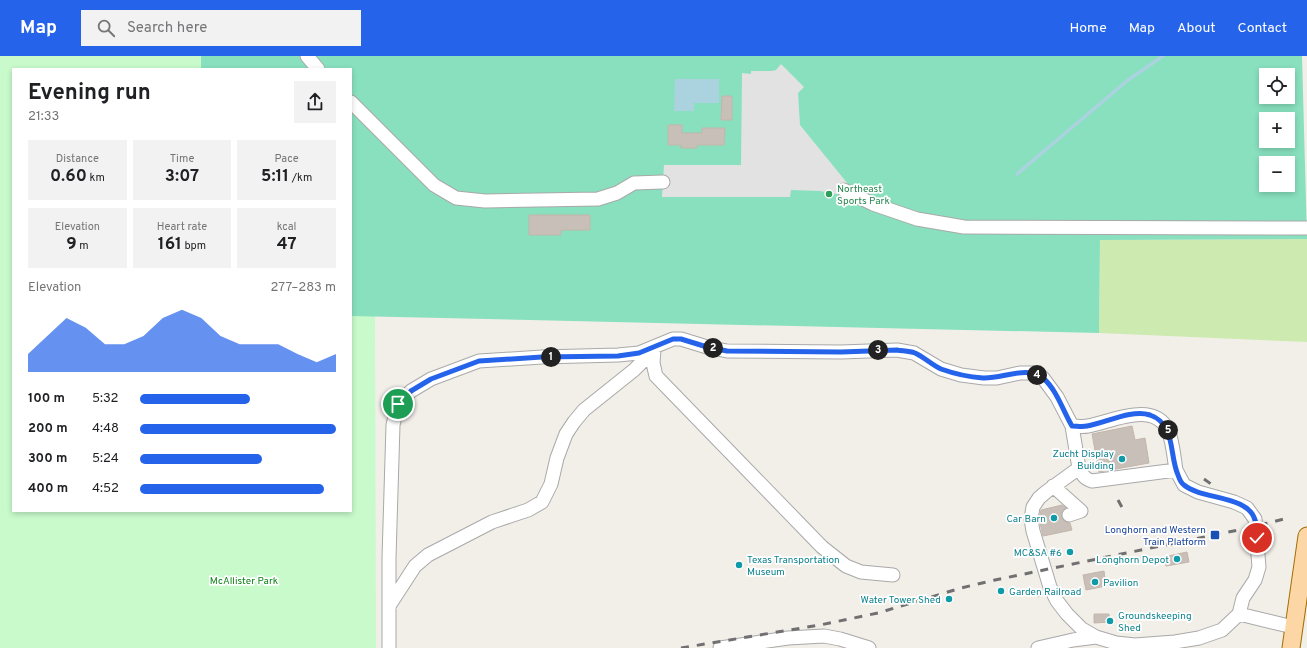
<!DOCTYPE html>
<meta charset="utf-8">
<style>
body{margin:0;font-family:Overpass,sans-serif;background:#f2f2f2;color:#202124;height:100vh;display:flex;flex-direction:column;font-size:15px;white-space:nowrap}
*{box-sizing:border-box;margin:0}
p{font-size:13px;color:#757577}
.icon{flex:none;width:22px;height:22px;fill:none;stroke:currentColor;stroke-width:2;stroke-linecap:round;stroke-linejoin:round}
.map{position:relative;flex:1;overflow:hidden}
.drawer{position:absolute;left:12px;top:12px;width:340px;height:444px;display:flex;flex-direction:column;background:#fff;border-radius:0px;box-shadow:0 2px 6px #0003}
.drawer>*{flex:none}
.tools{position:absolute;left:1259px;top:12px;display:grid;gap:8px}
.tools a{display:grid;place-items:center;width:36px;height:36px;border-radius:0px;background:#fff;box-shadow:0 2px 6px #0003;font-size:20px}
.pin{position:absolute;display:grid;place-items:center;width:34px;height:34px;color:#fff;margin:-17px;border:2px solid #fff;border-radius:50%;box-shadow:0 1px 4px #0007}
.km{position:absolute;width:20px;height:20px;margin:-10px;border-radius:50%;background:#222;color:#fff;font-size:11px;line-height:20px;text-align:center}
.round{display:grid;place-items:center;flex:none;width:42px;height:42px;border-radius:0px;background:#f2f2f2}
.summary{display:flex;align-items:center;justify-content:space-between;height:68px;padding:0 16px}
h1{font-size:22px;font-weight:700;line-height:30px}
.stats{display:grid;grid-template-columns:repeat(3,1fr);gap:6px;height:68px;padding:4px 16px}
.stats div{display:grid;align-content:center;border-radius:0px;background:#f2f2f2;text-align:center}
.stats b{font-size:17px;font-weight:700}
.stats small{font-size:11px;font-weight:400}
.stats p{font-size:11px}
.chart{height:112px;padding:8px 16px}
.chart p{display:flex;justify-content:space-between}
.chart svg{width:100%;height:72px;margin-top:4px;fill:#2563eb;opacity:.7}
ul{padding:0 16px;list-style:none;font-size:13px}
li{display:grid;grid-template-columns:64px 48px 1fr;align-items:center;height:30px}
li i{height:10px;border-radius:5px;background:#2563eb}
header{display:flex;align-items:center;gap:24px;box-sizing:border-box;height:56px;padding:0 20px;background:#2563eb;color:#fff}
header strong{font-size:19px}
nav{display:flex;gap:22px;margin-inline-start:auto;font-size:14px}
.search{width:280px;height:36px;background:#f2f2f2;display:flex;align-items:center;gap:10px;box-sizing:border-box;padding:0 14px;border-radius:0px;color:#757577;font-size:15px}
.map>svg:first-child{display:block}
.grass{fill:#cdebb0}
.park{fill:#c8facc}
.pitch{fill:#88e0be;fill-rule:evenodd}
.parking{fill:#e2e2e2}
.water{fill:#aad3df}
.lines{fill:none;stroke-linecap:round;stroke-linejoin:round}
.stream{stroke:#aad3df;stroke-width:3.5}
.building{fill:#c7bfb8;stroke:#c4b6ab}
.minor-casing{stroke:#a9a9a9;stroke-width:15}
.major-casing{stroke:#a06b00;stroke-width:19}
.minor{stroke:#fff;stroke-width:13}
.major{stroke:#fcd6a4;stroke-width:17}
.rail{stroke:#707070;stroke-width:3;stroke-dasharray:8 8;stroke-linecap:butt}
.route-casing{stroke:#fff;stroke-width:8}
.route{stroke:#2563eb;stroke-width:5}
.leisure-dot{fill:#2e9e5b;stroke:#fff;stroke-width:1.5}
.culture-dot{fill:#0f9aa8;stroke:#fff;stroke-width:1.5}
.transit-dot{fill:#1a4fb4;stroke:#fff;stroke-width:1.5}
.labels{text-anchor:middle;stroke-width:3.5;stroke-linejoin:round;paint-order:stroke}
.leisure-label{font-size:10px;fill:#27864d;stroke:#fff;text-anchor:start}
.culture-label{font-size:10px;fill:#0d838f;stroke:#fff;text-anchor:end}
.transit-label{font-size:10px;fill:#164399;stroke:#fff;text-anchor:end}
.park-label{font-size:10px;fill:#0c8416;stroke:#fff}
</style>
<header>
<strong>Map</strong>
<div class="search"><svg class="icon" aria-label="search" viewBox="0 0 24 24"><circle cx="10" cy="10" r="6"/><path d="M15 15l6 6"/></svg>Search here</div>
<nav><a>Home</a><a>Map</a><a>About</a><a>Contact</a></nav>
</header>
<div class="map">
<svg width="1307" height="592" viewBox="0 0 1307 592">
<rect width="100%" height="100%" fill="#f2efe9"/>
<!-- grass -->
<path class="grass" d="M1307 183V286L1099 277 1100 184Z"/>
<!-- park -->
<path class="park" d="M0 0H201V13H13V455H351V260H375L376 592H0Z"/>
<!-- pitch -->
<path class="pitch" d="M201 0H1302L1307 183 1100 184 1099 277 351 260V13H201ZM1266 19H1288V41H1266ZM1266 63H1288V85H1266ZM1266 107H1288V129H1266Z"/>
<!-- parking -->
<path class="parking" d="M781 8 804 31 798 37 800 69 848 128 841 139 820 135 791 134 790 141H662L664 109H741L742 17 751 18V15H772L776 14Z"/>
<!-- water -->
<path class="water" d="M675 23H719V47H694V55H674Z"/>
<g class="lines">
<!-- stream -->
<path class="stream" d="M1017 118 1128 24 1163 0"/>
</g>
<!-- building -->
<path class="building" d="M722 40H732V64H721Z
M668 69H682V77H702V72H725L724 89H697V92H681V89H668Z
M529 159H590V174H561V179H529Z
M1132 370 1135 384 1145 382 1149 407 1099 416 1092 378Z
M1062 449 1066 452 1061 457 1062 462 1064 465 1070 467 1072 474 1043 480 1039 463 1041 454Z
M1187 496 1189 506 1166 510 1164 501Z
M1104 515 1106 530 1086 534 1083 519Z
M1094 558H1109L1110 566 1094 567Z"/>
<g class="lines">
<defs>
<path id="minor" d="M307 0 318 13
M351 46 434 129 456 142 485 145 598 143 617 137 634 127 663 126
M844 134 873 148 917 163 964 171 1307 172
M654 294 653 307 656 320 822 491 846 510 861 516 893 519
M1072 370C1077 370 1082 371 1088 370 1111 366 1153 344 1168 374 1173 386 1174 402 1176 414
M1079 412C1082 419 1085 423 1092 425L1176 414 1184 429 1198 436 1234 446 1247 452 1255 463 1259 511 1255 524 1243 542 1239 558 1222 574 1199 582 1175 586 1135 589 1116 587 1096 581 1082 573 1067 558 1057 545 1050 531 1033 475 1031 463 1033 451 1039 442 1046 436Z
M1053 430 1081 455 1069 459
M389 550 415 510 428 499 492 466 528 454 542 446 551 428 557 402 566 378 574 366 584 354 634 314 654 294
M1239 558 1293 571
M389 592V502L393 369 398 348 411 335 431 323 479 305 542 301 618 299 639 297 673 283H681L707 291 727 295 841 296 897 294 914 297 941 313 961 319 984 322H997L1020 317H1033L1043 322 1057 341 1072 370 1079 412
M720 592 788 582 824 580 840 583 869 592
M1038 592 1073 584 1096 581"/>
<path id="major" d="M1291 592 1307 480"/>
</defs>
<!-- minor casing -->
<use href="#minor" class="minor-casing"/>
<!-- major casing -->
<use href="#major" class="major-casing"/>
<!-- minor -->
<use href="#minor" class="minor"/>
<!-- major -->
<use href="#major" class="major"/>
<!-- rail -->
<path class="rail" d="M1204 423 1211 428
M1118 444 1124 455
M1038 534 1039 541
M681 592 820 569 878 557 961 532 995 524 1248 472 1288 462"/>
</g>
<g class="lines">
<defs>
<path id="route" d="M398 348 411 335 431 323 479 305 542 301 618 300 639 297 673 283H681L707 291 727 295 841 296 897 294C902 295 909 295 915 297 924 301 932 309 941 313 955 318 969 321 983 322 1002 323 1028 309 1043 322 1057 334 1063 355 1072 370 1077 370 1082 371 1087 370 1106 367 1131 353 1150 359 1176 368 1169 399 1178 419 1179 422 1181 427 1184 429 1202 444 1248 439 1255 464 1257 469 1257 476 1257 482"/>
</defs>
<!-- route casing -->
<use href="#route" class="route-casing"/>
<!-- route -->
<use href="#route" class="route"/>
</g>
<!-- markers -->
<circle class="leisure-dot" cx="829" cy="138" r="4"/>
<g class="culture-dot">
<circle cx="1122" cy="403" r="4"/>
<circle cx="1054" cy="462" r="4"/>
<circle cx="1070" cy="496" r="4"/>
<circle cx="1177" cy="503" r="4"/>
<circle cx="739" cy="509" r="4"/>
<circle cx="1095" cy="526" r="4"/>
<circle cx="1001" cy="535" r="4"/>
<circle cx="949" cy="543" r="4"/>
<circle cx="1110" cy="565" r="4"/>
</g>
<rect class="transit-dot" x="1210" y="474" width="10" height="10" rx="2"/>
<g class="labels">
<!-- leisure labels -->
<g class="leisure-label">
<text x="837" y="136">Northeast<tspan x="837" dy="12">Sports Park</tspan></text>
</g>
<!-- culture labels -->
<g class="culture-label">
<text x="1114" y="401">Zucht Display<tspan x="1114" dy="12">Building</tspan></text>
<text x="1046" y="466">Car Barn</text>
<text x="1062" y="500">MC&amp;SA #6</text>
<text x="747" y="507" text-anchor="start">Texas Transportation<tspan x="747" dy="12">Museum</tspan></text>
<text x="1169" y="507">Longhorn Depot</text>
<text x="1103" y="530" text-anchor="start">Pavilion</text>
<text x="1009" y="539" text-anchor="start">Garden Railroad</text>
<text x="941" y="547">Water Tower Shed</text>
<text x="1118" y="563" text-anchor="start">Groundskeeping<tspan x="1118" dy="12">Shed</tspan></text>
</g>
<!-- transit labels -->
<g class="transit-label">
<text x="1206" y="477">Longhorn and Western<tspan x="1206" dy="12">Train Platform</tspan></text>
</g>
<!-- park labels -->
<g class="park-label">
<text x="244" y="528">McAllister Park</text>
</g>
</g>
</svg>
<div class="tools">
<a><svg class="icon" aria-label="locate" viewBox="0 0 24 24"><circle cx="12" cy="12" r="6"/><path d="M12 2v4M12 18v4M2 12h4M18 12h4"/></svg></a>
<a>+</a>
<a>−</a>
</div>
<div class="pin" style="left:398px;top:348px;background:#1e9e55"><svg class="icon" aria-label="arrive" viewBox="0 0 24 24"><path d="M6 21V4h12l-3 4 3 4H6"/></svg></div>
<div class="pin" style="left:1257px;top:482px;background:#d93025"><svg class="icon" aria-label="check" viewBox="0 0 24 24"><path d="M5 12l5 5 9-10"/></svg></div>
<b class="km" style="left:551px;top:301px">1</b>
<b class="km" style="left:713px;top:292px">2</b>
<b class="km" style="left:878px;top:294px">3</b>
<b class="km" style="left:1037px;top:319px">4</b>
<b class="km" style="left:1168px;top:374px">5</b>
<section class="drawer">
<div class="summary"><div><h1>Evening run</h1><p>21:33</p></div><a class="round"><svg class="icon" aria-label="share" viewBox="0 0 24 24"><path d="M12 15V3M7 8l5-5 5 5M5 13v7h14v-7"/></svg></a></div>
<div class="stats">
<div><p>Distance</p><b>0.60<small> km</small></b></div>
<div><p>Time</p><b>3:07</b></div>
<div><p>Pace</p><b>5:11<small> /km</small></b></div>
</div>
<div class="stats">
<div><p>Elevation</p><b>9<small> m</small></b></div>
<div><p>Heart rate</p><b>161<small> bpm</small></b></div>
<div><p>kcal</p><b>47</b></div>
</div>
<div class="chart"><p><span>Elevation</span>277–283 m</p>
<svg viewBox="0 0 160 44" preserveAspectRatio="none"><path d="M0 44V33L10 22L20 11L30 17L40 27L50 27L60 22L70 11L80 6L90 11L100 22L110 27L120 27L130 27L140 33L150 38L160 33V44z"/></svg>
</div>
<ul>
<li><b>100 m</b>5:32<i style="width:56%"></i></li>
<li><b>200 m</b>4:48<i style="width:100%"></i></li>
<li><b>300 m</b>5:24<i style="width:62%"></i></li>
<li><b>400 m</b>4:52<i style="width:94%"></i></li>
</ul>
</section>
</div>
